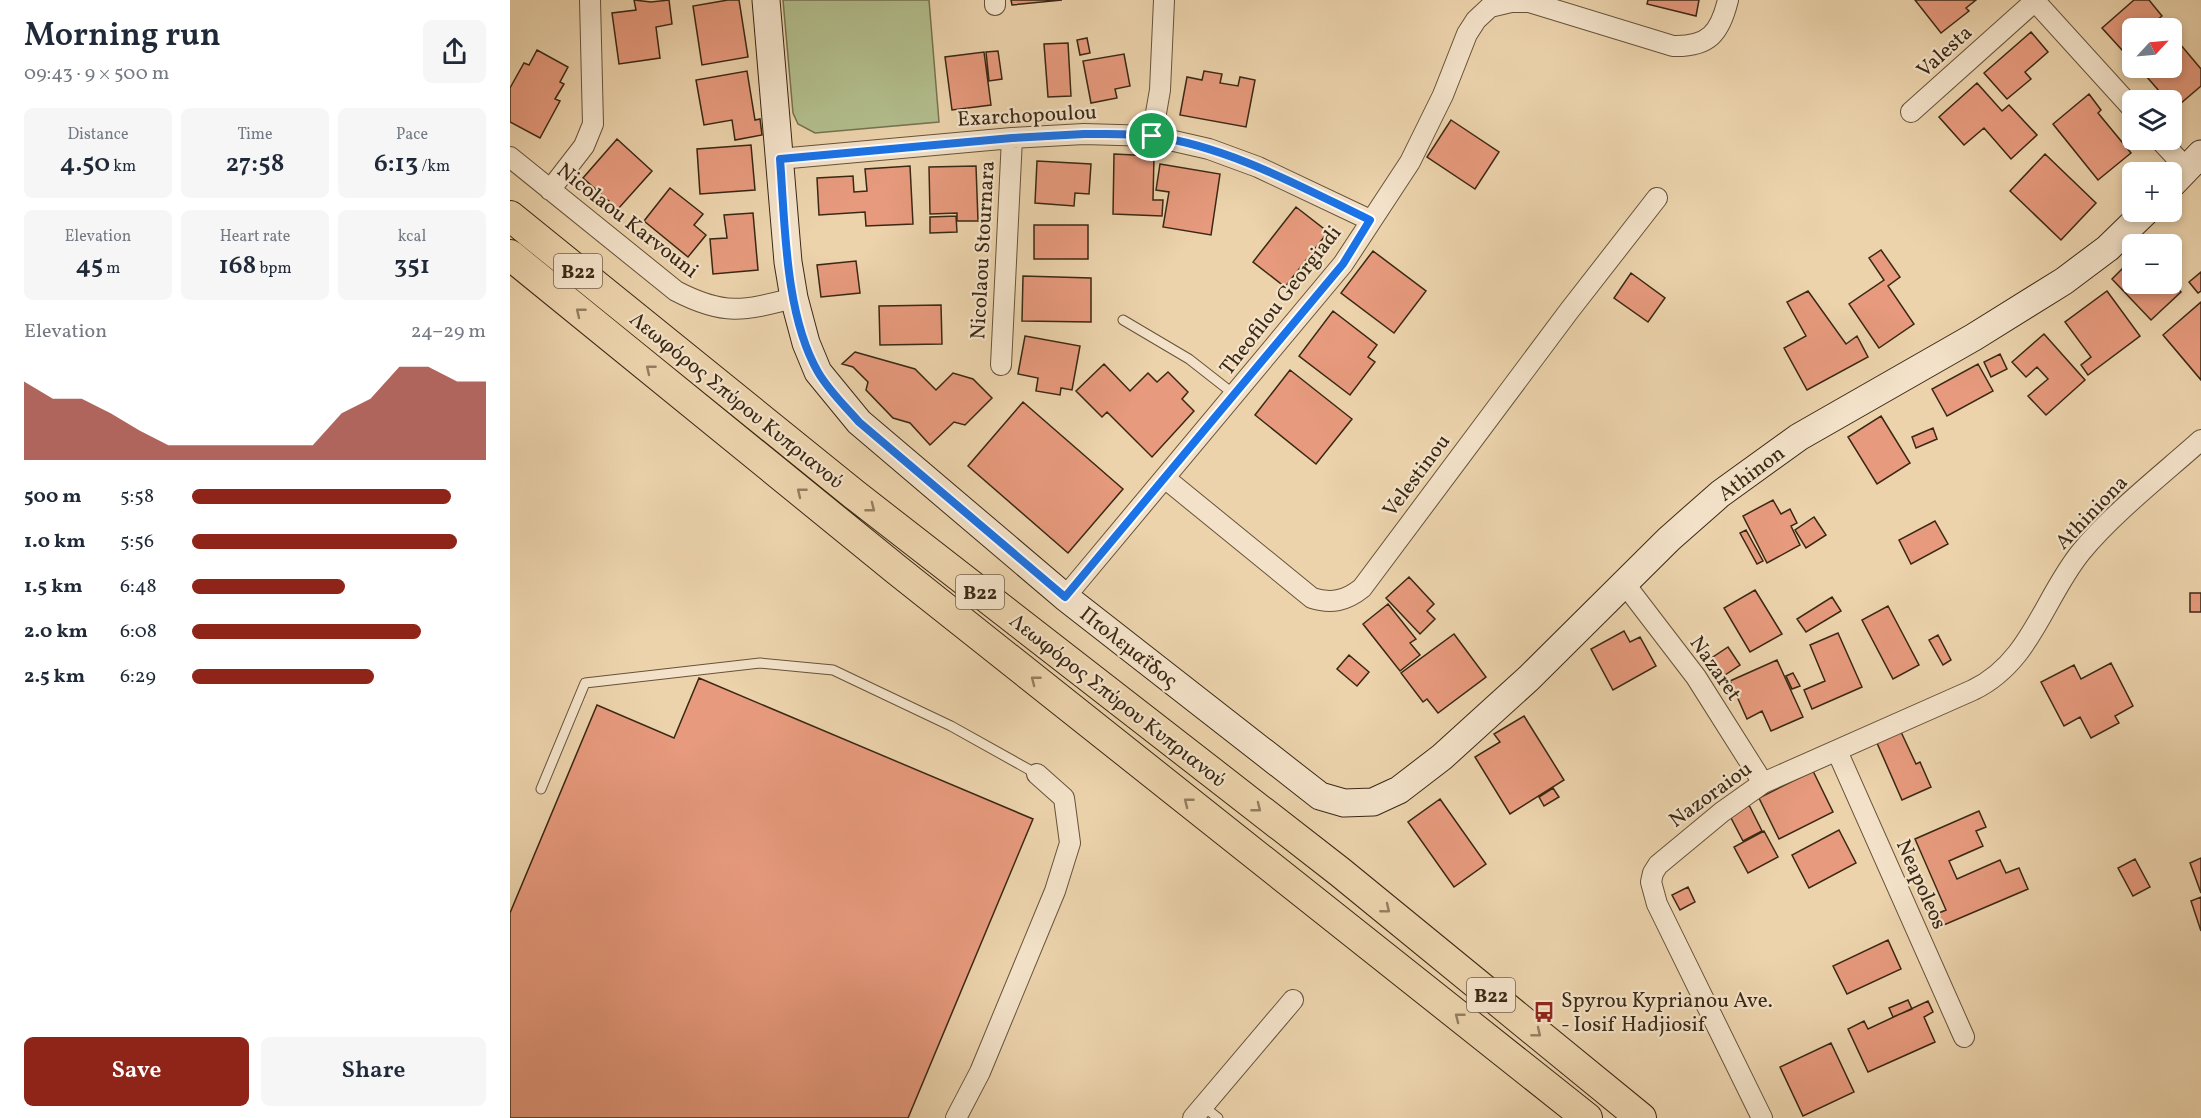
<!DOCTYPE html>
<meta charset="utf-8">
<style>
body{margin:0;font-family:Vollkorn,serif;background:#f6f6f7;color:#1f2937;height:100vh;display:flex;flex-direction:column;font-size:22px;white-space:nowrap}
*{box-sizing:border-box;margin:0}
p{font-size:20px;color:#747a83}
.icon{flex:none;width:33px;height:33px;fill:none;stroke:currentColor;stroke-width:2;stroke-linecap:round;stroke-linejoin:round}
.map{position:relative;flex:1;overflow:hidden}
.details{display:flex;flex-direction:column;background:#fff;width:510px}
.details>*{flex:none}
.needle{width:39px;rotate:64deg}
.controls{position:absolute;left:1612px;top:18px;display:grid;gap:12px}
.controls a{display:grid;place-items:center;width:60px;height:60px;border-radius:9px;background:#fff;box-shadow:0 3px 9px #0003;font-size:30px}
.pin{position:absolute;display:grid;place-items:center;width:51px;height:51px;color:#fff;margin:-26px;border:3px solid #fff;border-radius:50%;box-shadow:0 2px 6px #0007}
.round{display:grid;place-items:center;flex:none;width:63px;height:63px;border-radius:9px;background:#f6f6f7}
.overview{display:flex;align-items:center;justify-content:space-between;height:102px;padding:0 24px}
h1{font-size:33px;font-weight:600;line-height:45px}
.stats{display:grid;grid-template-columns:repeat(3,1fr);gap:9px;height:102px;padding:6px 24px}
.stats div{display:grid;align-content:center;border-radius:9px;background:#f6f6f7;text-align:center}
.stats b{font-size:26px;font-weight:600}
.stats small{font-size:16px;font-weight:400}
.stats p{font-size:16px}
.chart{height:168px;padding:12px 24px}
.chart p{display:flex;justify-content:space-between}
.chart svg{width:100%;height:108px;margin-top:6px;fill:#8f2418;opacity:.7}
.action{display:flex;gap:12px;margin-top:auto;padding:12px 24px}
.action a{flex:1;height:69px;border-radius:9px;background:#8f2418;color:#fff;font-size:24px;font-weight:600;line-height:69px;text-align:center}
.action a+a{background:#f6f6f7;color:#1f2937}
ul{padding:0 24px;list-style:none;font-size:20px}
li{display:grid;grid-template-columns:96px 72px 1fr;align-items:center;height:45px}
li i{height:15px;border-radius:8px;background:#8f2418}
main{display:flex;flex:1;min-height:0}
.map>svg:first-child{display:block}
.green{fill:#b3be8d;stroke:#767350;stroke-width:1.5}
.building{fill:#e79a7d;stroke:#3a2814;stroke-width:1.5}
.lines{fill:none;stroke-linecap:round;stroke-linejoin:round}
.lane-casing{stroke:#66533a;stroke-width:11}
.street-casing{stroke:#66533a;stroke-width:22}
.secondary-casing{stroke:#3a2814;stroke-width:29}
.primary-casing{stroke:#3a2814;stroke-width:32}
.lane{stroke:#f3e2c9;stroke-width:9}
.street{stroke:#f3e2c9;stroke-width:20}
.secondary{stroke:#f3e2c9;stroke-width:27}
.primary{stroke:#ecd3ac;stroke-width:30}
.oneway{stroke:#937e60}
.route-casing{stroke:#fff;stroke-width:12}
.route{stroke:#1a73e8;stroke-width:8}
.labels{text-anchor:middle;stroke-width:4.5;stroke-linejoin:round;paint-order:stroke}
.shield{fill:#f3e2c9;stroke:#72604a;stroke-width:1.5}
.shield-label{font-size:20px;font-weight:bold;fill:#3a2814}
.street-label{font-size:21px;fill:#3a2814;stroke:#f3e2c9}
.poi-label{font-size:21px;fill:#3a2814;stroke:#f3e2c9;text-anchor:start}
</style>
<main>
<section class="details">
<div class="overview"><div><h1>Morning run</h1><p>09:43 · 9 × 500 m</p></div><a class="round"><svg class="icon" aria-label="share" viewBox="0 0 24 24"><path d="M12 15V3M7 8l5-5 5 5M5 13v7h14v-7"/></svg></a></div>
<div class="stats">
<div><p>Distance</p><b>4.50<small> km</small></b></div>
<div><p>Time</p><b>27:58</b></div>
<div><p>Pace</p><b>6:13<small> /km</small></b></div>
</div>
<div class="stats">
<div><p>Elevation</p><b>45<small> m</small></b></div>
<div><p>Heart rate</p><b>168<small> bpm</small></b></div>
<div><p>kcal</p><b>351</b></div>
</div>
<div class="chart"><p><span>Elevation</span>24–29 m</p>
<svg viewBox="0 0 160 44" preserveAspectRatio="none"><path d="M0 44V12L10 19L20 19L30 25L40 32L50 38L60 38L70 38L80 38L90 38L100 38L110 25L120 19L130 6L140 6L150 12L160 12V44z"/></svg>
</div>
<ul>
<li><b>500 m</b>5:58<i style="width:88%"></i></li>
<li><b>1.0 km</b>5:56<i style="width:90%"></i></li>
<li><b>1.5 km</b>6:48<i style="width:52%"></i></li>
<li><b>2.0 km</b>6:08<i style="width:78%"></i></li>
<li><b>2.5 km</b>6:29<i style="width:62%"></i></li>
</ul>
<div class="action"><a>Save</a><a>Share</a></div>
</section>
<div class="map">
<svg width="1691" height="1118" viewBox="0 0 1691 1118">
<rect width="100%" height="100%" fill="#ecd3ac"/>
<filter id="stains"><feTurbulence type="fractalNoise" baseFrequency=".00333" numOctaves="4"/><feColorMatrix values="0 0 0 0 .2 0 0 0 0 .09 0 0 0 0 .02 0 0 0 .5 -.17"/></filter>
<radialGradient id="worn" r=".72"><stop offset=".6" stop-color="#630" stop-opacity="0"/><stop offset="1" stop-color="#630" stop-opacity=".3"/></radialGradient>
<!-- green -->
<path class="green" d="M273 0H419L429 122 305 133 288 124 283 113Z"/>
<!-- building -->
<path class="building" d="M124 0 141 2 159 0 162 24 146 27 150 58 109 64 102 13 126 10Z
M218 0H229L238 57 192 65 183 6Z
M501 0H552L502 5Z
M1138 0H1189L1186 16 1137 4Z
M1405 0H1466L1456 8 1459 11 1431 33Z
M1624 0H1639L1652 16 1637 28H1623V41L1612 50 1592 28Z
M1521 32 1538 52 1515 72 1521 79 1497 99 1474 73Z
M577 38 580 53 570 55 567 40Z
M558 43 561 96 538 97 534 44Z
M1670 44 1691 69V86L1664 109 1662 100H1657L1629 68H1662V46L1664 48Z
M27 50 58 67 50 82 54 84 45 99 50 101 30 138 0 122V88L14 63 19 65Z
M488 51 492 79 479 81 476 52Z
M474 52 481 105 442 110 435 57Z
M614 54 620 86 605 89 607 98 581 103 573 61Z
M237 71 245 120 250 119 252 135 225 140 222 120 194 125 186 80Z
M694 71 712 74 710 83 728 86 730 77 745 80 736 127 670 115 677 77 692 80Z
M1467 83 1492 111 1499 105 1527 135 1501 159 1474 128 1454 145 1429 117Z
M1579 94 1591 110 1588 113 1621 153 1588 180 1543 124Z
M941 120 989 152 965 189 917 157Z
M107 139 142 171 108 209 73 178Z
M241 145 245 190 190 194 187 149Z
M604 154 644 156 643 200H653L652 216 603 214Z
M1535 154 1586 203 1551 240 1500 191Z
M527 161 581 164 579 194 565 193 564 206 525 203Z
M650 164 710 174 701 235 653 227 659 192 646 190Z
M400 166 403 224 356 226 355 212 309 215 307 178 343 176 344 192 357 191 355 169Z
M466 166 468 221H447V213L420 214 419 167Z
M160 188 193 214 184 225 196 235 178 257 134 221Z
M786 207 818 232 775 287 743 262Z
M243 213 248 270 203 274 200 239 217 238 214 215Z
M446 216 447 232 420 233V217Z
M524 225H578V259H524Z
M1371 250 1390 277 1378 286 1404 324 1369 348 1339 304 1374 280 1359 258Z
M863 251 916 291 884 333 831 293Z
M1623 258V284L1662 283 1671 292 1641 320 1602 279Z
M346 261 350 293 311 297 307 265Z
M1691 272V291L1688 293 1679 282Z
M1121 273 1155 298 1138 322 1104 298Z
M513 276 581 278V322L512 321Z
M1298 291 1336 344 1347 336 1358 357 1297 390 1274 348 1296 336 1277 302Z
M1597 291 1630 336 1578 375 1571 365 1581 357 1555 322Z
M1691 302V380L1653 335Z
M431 305 432 344 370 345 369 306Z
M823 311 867 345 858 357 865 362 840 395 789 356Z
M1534 334 1575 380 1536 415 1518 396 1538 379 1527 367 1516 377 1502 362Z
M515 336 570 346 562 390 551 388 550 395 526 391 528 378 508 374Z
M345 352 405 369 426 390 443 373 463 379 482 398 455 425 444 422 420 445 400 423 383 418 356 390 358 382 343 367 332 364Z
M1490 354 1497 369 1481 377 1474 362Z
M594 364 620 391 638 373 647 382 658 372 678 392 672 399 684 411 642 457 597 412 592 417 566 391Z
M1468 364 1483 391 1437 416 1422 389Z
M780 370 842 419 806 464 745 415Z
M513 402 613 489 558 553 458 466Z
M1371 416 1400 463 1367 484 1338 437Z
M1423 428 1427 439 1406 448 1402 437Z
M1263 500 1271 514 1280 509 1287 523 1281 526 1290 545 1257 563 1233 516Z
M1304 517 1316 535 1296 548 1285 530Z
M1425 521 1438 544 1401 564 1389 540Z
M1236 530 1253 561 1247 564 1230 533Z
M899 577 924 604 917 611 925 619 910 634 876 598Z
M1245 590 1272 634 1240 652 1214 608Z
M1680 593H1691V612H1680Z
M1322 597 1331 611 1296 632 1287 619Z
M878 604 906 639 900 643 910 655 890 671 853 624Z
M1378 606 1409 665 1383 679 1352 620Z
M1114 631 1120 642 1130 637 1146 666 1103 690 1081 649Z
M1328 633 1352 687 1302 709 1294 690 1315 681 1300 645Z
M944 634 976 677 928 713 917 699 913 702 891 673Z
M1428 635 1441 660 1433 665 1419 640Z
M1218 647 1230 665 1212 677 1200 659Z
M839 655 859 672 847 686 827 669Z
M1267 660 1293 717 1261 731 1252 711 1237 719 1220 681Z
M1601 663 1623 706 1605 716 1609 723 1581 738 1570 717 1554 726 1531 682 1564 665 1571 679Z
M1283 673 1290 686 1282 689 1276 676Z
M189 678 523 819 398 1118H0V913L87 705 164 738Z
M1014 716 1054 780 1000 814 965 757 990 742 984 734Z
M1391 732 1406 764 1410 762 1421 787 1392 800 1367 743Z
M1303 771 1323 812 1269 839 1249 798Z
M1043 788 1049 797 1034 806 1029 797Z
M930 799 976 864 944 887 898 822Z
M1239 805 1252 831 1233 841 1220 816Z
M1469 811 1476 827 1466 831 1473 846 1439 861 1447 879 1490 860 1496 873 1509 868 1518 889 1429 927 1424 915 1436 910 1405 839Z
M1329 830 1346 863 1299 888 1282 855Z
M1254 831 1268 857 1238 873 1224 847Z
M1691 858V893L1680 863Z
M1625 859 1640 887 1623 896 1608 868Z
M1178 887 1185 902 1170 910 1162 895Z
M1691 897V931L1681 901Z
M1378 940 1391 969 1337 994 1323 966Z
M1398 1000 1402 1009 1383 1017 1379 1008Z
M1418 1001 1423 1012 1414 1017 1425 1042 1358 1072 1338 1029 1354 1021 1358 1029Z
M1321 1043 1344 1092 1293 1116 1270 1067Z"/>
<g class="lines">
<defs>
<path id="lane" d="M613 320 679 359 725 395
M31 789 75 683 250 663 323 670 441 726 527 774
M693 1106 708 1118"/>
<path id="street" d="M485 0V5
M1524 0 1623 109
M1401 112 1525 1
M642 136 650 90 654 0
M1650 140 1677 169
M0 157 166 291C214 316 233 311 284 298
M269 159 502 138 574 134 642 136 699 149 748 167 860 220
M40 190 74 146 83 124 80 0
M491 365 502 138
M656 479 802 598C821 604 836 601 852 588L1059 311 1147 198
M1114 583 1186 677 1253 783
M555 597 833 264 900 162 933 95 957 34 966 20 980 7 1001 2H1019L1163 46C1199 47 1210 33 1218 0
M1327 751 1454 1037
M446 1118 470 1072 545 891 560 843 554 798 527 774
M683 1118 783 1000
M1252 1118 1147 904 1141 882 1143 873 1148 865 1212 812 1253 783 1463 690C1521 662 1533 599 1571 552 1603 513 1653 474 1691 440"/>
<path id="secondary" d="M256 0 278 262 284 298 296 343 308 372 349 422 555 597 810 796 834 803 863 802 889 790 932 757 1019 678 1159 539 1210 494 1289 437 1464 337 1554 281 1598 248 1635 212
M1662 184 1691 154"/>
<path id="primary" d="M0 216 345 495 830 872 1131 1118
M0 255 387 570 1077 1118"/>
</defs>
<!-- lane casing -->
<use href="#lane" class="lane-casing"/>
<!-- street casing -->
<use href="#street" class="street-casing"/>
<!-- secondary casing -->
<use href="#secondary" class="secondary-casing"/>
<!-- primary casing -->
<use href="#primary" class="primary-casing"/>
<!-- lane -->
<use href="#lane" class="lane"/>
<!-- street -->
<use href="#street" class="street"/>
<!-- secondary -->
<use href="#secondary" class="secondary"/>
<!-- primary -->
<use href="#primary" class="primary"/>
</g>
<!-- one-way arrows -->
<defs><path id="oneway-chevron" d="M-2-3.5L2.5 0L-2 3.5" fill="none" stroke-width="1.6" stroke-linecap="round" stroke-linejoin="round" transform="scale(1.5)"/></defs>
<g class="oneway">
<use href="#oneway-chevron" transform="translate(70 312) rotate(-141)"/>
<use href="#oneway-chevron" transform="translate(140 369) rotate(-141)"/>
<use href="#oneway-chevron" transform="translate(291 492) rotate(-141)"/>
<use href="#oneway-chevron" transform="translate(361 508) rotate(38)"/>
<use href="#oneway-chevron" transform="translate(525 680) rotate(-142)"/>
<use href="#oneway-chevron" transform="translate(678 802) rotate(-142)"/>
<use href="#oneway-chevron" transform="translate(747 808) rotate(38)"/>
<use href="#oneway-chevron" transform="translate(876 909) rotate(39)"/>
<use href="#oneway-chevron" transform="translate(949 1017) rotate(-142)"/>
<use href="#oneway-chevron" transform="translate(1027 1033) rotate(39)"/>
</g>
<g class="lines">
<defs>
<path id="route" d="M574 134C596 134 620 133 642 136 720 147 791 187 860 220L833 264 555 597 349 422C335 406 319 391 308 372 275 315 275 224 270 159L502 138Z"/>
</defs>
<!-- route casing -->
<use href="#route" class="route-casing"/>
<!-- route -->
<use href="#route" class="route"/>
</g>
<!-- icons -->
<defs>
<symbol id="bus-bare" viewBox="-9 -9 18 18"><path d="M-5-6H5V4H4V6H2V4H-2V6H-4V4H-5ZM-3.5-4V0h7V-4ZM-3.5 1.2v1.5H-2V1.2ZM2 1.2v1.5H3.5V1.2Z" fill="#8f2418" stroke="#f3e2c9" stroke-width="2.5" paint-order="stroke"/></symbol>
</defs>
<g fill-rule="evenodd">
<use href="#bus-bare" x="1019" y="997" width="30" height="30"/>
</g>
<g class="labels">
<!-- shield labels -->
<g class="shield">
<rect x="44" y="254" width="48" height="34" rx="4.5"/>
<rect x="446" y="575" width="48" height="34" rx="4.5"/>
<rect x="957" y="978" width="48" height="34" rx="4.5"/>
</g>
<g class="shield-label">
<text x="68" y="278">B22</text>
<text x="470" y="599">B22</text>
<text x="981" y="1002">B22</text>
</g>
<!-- street labels -->
<g class="street-label">
<text transform="translate(1434 51) rotate(-42)" y="7">Valesta</text>
<text transform="translate(517 115) rotate(-3)" y="7">Exarchopoulou</text>
<text transform="translate(118 220) rotate(38)" y="7">Nicolaou Karvouni</text>
<text transform="translate(472 250) rotate(-87)" y="7">Nicolaou Stournara</text>
<text transform="translate(770 300) rotate(-52)" y="7">Theofilou Georgiadi</text>
<text transform="translate(227 400) rotate(39)" y="7">Λεωφόρος Σπύρου Κυπριανού</text>
<text transform="translate(1241 473) rotate(-37)" y="7">Athinon</text>
<text transform="translate(906 475) rotate(-53)" y="7">Velestinou</text>
<text transform="translate(1581 512) rotate(-46)" y="7">Athiniona</text>
<text transform="translate(619 647) rotate(38)" y="7">Πτολεμαΐδος</text>
<text transform="translate(1206 668) rotate(55)" y="7">Nazaret</text>
<text transform="translate(608 700) rotate(38)" y="7">Λεωφόρος Σπύρου Κυπριανού</text>
<text transform="translate(1200 794) rotate(-36)" y="7">Nazoraiou</text>
<text transform="translate(1412 884) rotate(66)" y="7">Neapoleos</text>
</g>
<!-- poi labels -->
<g class="poi-label">
<text x="1051" y="1007">Spyrou Kyprianou Ave.<tspan x="1051" dy="24">- Iosif Hadjiosif</tspan></text>
</g>
</g>
<rect width="100%" height="100%" filter="url(#stains)"/>
<rect width="100%" height="100%" fill="url(#worn)"/>
</svg>
<div class="controls">
<a><svg class="needle" viewBox="-14 -14 28 28"><path d="M0-13l5 13h-10z" fill="#e53935"/><path d="M0 13l5-13h-10z" fill="#747a83"/></svg></a>
<a><svg class="icon" aria-label="layers" viewBox="0 0 24 24"><path d="M12 4l9 5-9 5-9-5zM3 14l9 5 9-5"/></svg></a>
<a>+</a>
<a>−</a>
</div>
<div class="pin" style="left:642px;top:136px;background:#1e9e55"><svg class="icon" aria-label="arrive" viewBox="0 0 24 24"><path d="M6 21V4h12l-3 4 3 4H6"/></svg></div>
</div>
</main>
